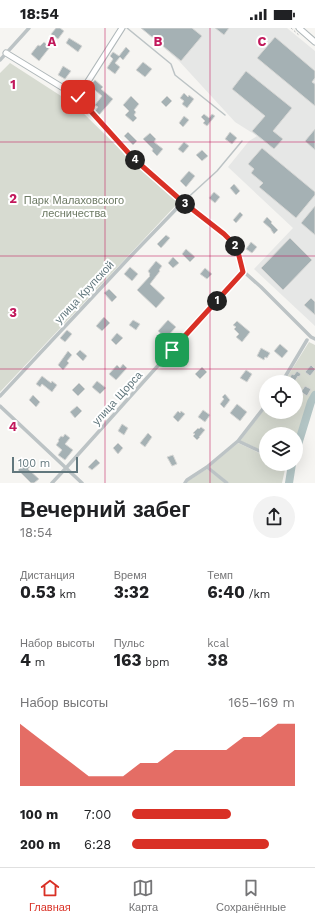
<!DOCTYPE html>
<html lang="ru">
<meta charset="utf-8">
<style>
body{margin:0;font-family:"Work Sans",sans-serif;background:#f2f2f2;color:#202124;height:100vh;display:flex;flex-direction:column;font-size:15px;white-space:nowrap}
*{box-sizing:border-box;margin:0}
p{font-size:13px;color:#757577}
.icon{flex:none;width:22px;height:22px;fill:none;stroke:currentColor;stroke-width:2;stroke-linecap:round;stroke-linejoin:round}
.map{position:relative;height:455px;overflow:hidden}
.drawer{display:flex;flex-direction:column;background:#fff;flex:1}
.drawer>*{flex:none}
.tools{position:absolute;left:259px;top:347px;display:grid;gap:8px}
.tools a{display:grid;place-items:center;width:44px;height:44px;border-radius:50%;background:#fff;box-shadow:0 4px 16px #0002;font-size:20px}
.scale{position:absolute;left:12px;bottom:10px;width:66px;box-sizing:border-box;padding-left:4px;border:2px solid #61777d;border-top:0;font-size:11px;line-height:14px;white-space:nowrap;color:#61777d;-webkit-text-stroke:3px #fff;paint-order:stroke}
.pin{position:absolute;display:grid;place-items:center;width:34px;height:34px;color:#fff;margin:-17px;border-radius:8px;box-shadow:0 2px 6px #0006}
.km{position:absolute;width:20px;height:20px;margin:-10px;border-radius:50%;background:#222;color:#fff;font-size:11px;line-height:20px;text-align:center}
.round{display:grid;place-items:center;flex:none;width:42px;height:42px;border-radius:21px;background:#f2f2f2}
.summary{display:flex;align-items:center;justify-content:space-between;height:68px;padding:0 20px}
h1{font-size:22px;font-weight:700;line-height:30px}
.metrics{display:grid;grid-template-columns:repeat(3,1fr);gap:6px;height:68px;padding:4px 20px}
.metrics div{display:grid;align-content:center}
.metrics b{font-size:17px;font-weight:700}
.metrics small{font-size:11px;font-weight:400}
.metrics p{font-size:11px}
.chart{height:112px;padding:8px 20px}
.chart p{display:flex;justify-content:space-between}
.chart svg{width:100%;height:72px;margin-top:4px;fill:#d93025;opacity:.7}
ul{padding:0 20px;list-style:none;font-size:13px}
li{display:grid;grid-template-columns:64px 48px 1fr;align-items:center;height:30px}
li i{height:10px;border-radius:5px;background:#d93025}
.status{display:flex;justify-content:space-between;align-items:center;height:28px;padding:0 20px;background:#fff;direction:ltr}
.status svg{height:11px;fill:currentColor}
.menu{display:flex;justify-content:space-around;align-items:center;height:56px;border-top:1px solid #e0e0e0;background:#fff;font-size:11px;color:#757577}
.menu a{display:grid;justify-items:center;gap:2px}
.menu .current{color:#d93025}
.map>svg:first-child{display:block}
.built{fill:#e6e7e6}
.green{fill:#d7dbd1}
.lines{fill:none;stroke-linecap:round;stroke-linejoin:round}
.river{stroke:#b3c5c5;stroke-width:8}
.building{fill:#a5b1b4;stroke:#d7d7d5}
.secondary-casing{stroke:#afb7b9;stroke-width:7}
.path{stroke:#b9bdbe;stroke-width:1;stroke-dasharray:2 2;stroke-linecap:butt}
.lane{stroke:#bcc3c5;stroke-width:1.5}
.street{stroke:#bcc3c5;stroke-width:3.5}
.secondary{stroke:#fff;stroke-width:5}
.route-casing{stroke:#fff;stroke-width:8}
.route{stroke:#d93025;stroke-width:5}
.grid{fill:none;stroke:#c2185b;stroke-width:1;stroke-opacity:0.55}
.labels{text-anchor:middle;stroke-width:4;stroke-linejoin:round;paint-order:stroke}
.park-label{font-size:11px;fill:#6d7a64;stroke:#fff}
.street-label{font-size:11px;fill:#61777d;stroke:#fff}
.grid-label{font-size:13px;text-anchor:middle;font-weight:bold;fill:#c2185b;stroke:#fff;stroke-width:4;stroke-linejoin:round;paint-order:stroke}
</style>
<div class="status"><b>18:54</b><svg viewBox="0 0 49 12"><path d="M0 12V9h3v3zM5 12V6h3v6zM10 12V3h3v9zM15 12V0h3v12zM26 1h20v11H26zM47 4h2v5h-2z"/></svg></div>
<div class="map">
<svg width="315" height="455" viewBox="0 0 315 455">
<rect width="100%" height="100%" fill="#f6f5f2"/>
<!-- built -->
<path class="built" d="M141 0H287L315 23V298L254 241 293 200 228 139 249 113 257 108 235 94 179 33Z"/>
<!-- green -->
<path class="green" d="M10 35 75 77 137 138 178 175 0 364V45Z
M309 314 315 317V364L309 373 296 412V406H266V424L240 413 266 379V384H296V354H284Z
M238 415 266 428V436L286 437 282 455H229L209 439Z
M207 441 225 455H187L188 453Z"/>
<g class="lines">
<!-- river -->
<path class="river" d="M296 423 311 374 315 367
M289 455 292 436"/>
</g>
<!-- building -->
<path class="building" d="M56 0H60L64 3 58 11 51 6Z
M141 0H192L202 8 181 33Z
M215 0H229L224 7Z
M275 9 315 43V50L312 54 315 56V78L257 30Z
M69 10 82 18 78 24 66 15Z
M44 14 50 19 39 33 31 26 38 17 40 18Z
M126 19 130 23 123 32 120 29 115 35 120 39 115 46 107 40 113 31 110 28 113 24 119 28Z
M143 34 152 41 145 49 136 42Z
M63 38 71 43 65 51 58 47Z
M246 43 292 80 273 103 283 111 274 121 252 103 265 88 232 61Z
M95 52 103 59 101 61 113 71 99 87 95 83 98 79 95 77 102 68 90 58Z
M184 65 188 69 189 67 194 71 187 80 182 76 184 73 180 70Z
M131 68 139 76 134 82 136 84 134 87 137 90 133 94 125 87 129 83 123 77Z
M167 68 172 73 166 79 161 74Z
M204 86 209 90 212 86 215 88 207 98 203 95 205 93 201 89Z
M184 88 189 92 183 99 179 95Z
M315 101V122L305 113Z
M128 104 137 113 133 117 124 108Z
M230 104 237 110 232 116 225 111Z
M150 105 156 111 154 114 163 121 157 128 152 123 153 121 143 111Z
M184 114 189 118 183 125 178 121Z
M262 120 315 164V167L296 190 259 159 263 155 251 145 254 141 248 136Z
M202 122 208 128 202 133 196 127Z
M189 143 195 148 186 159 180 153Z
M234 156 240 163 236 167 230 160Z
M214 164 220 169 215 175 209 170Z
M315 178V207L301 195Z
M240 184 243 187 236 195 233 192Z
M267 189 272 194 271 195 278 202 274 206 271 202V201L263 194Z
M166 207 170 210 161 220 157 216Z
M290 210 312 232 283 262 261 240Z
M251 214 257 219 252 225 246 221Z
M186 221 195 229 190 234 182 226Z
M173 229 179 235 173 240 168 235Z
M156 233 162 238 159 242 160 243 150 256 165 270 156 280 137 262 150 248 149 247 150 246 148 243Z
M130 239 138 246 132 253 124 246Z
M205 240 212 246 207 251 200 246Z
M109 261 117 269 112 274 104 265Z
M311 270 315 274V287L304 277Z
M104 289 110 295 102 303 96 298Z
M133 292 140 296 136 302 129 297Z
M168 292 176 299 166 310 158 303Z
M237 293 250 304 242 314 236 309 239 306 234 301 236 299 233 297Z
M67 302 72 306 65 314 60 310Z
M117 305 123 310 116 317 111 312Z
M280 316 288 323 282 330 274 323Z
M261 320 270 325 267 330 265 329 264 332 257 328Z
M80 322 87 328 83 333 76 326Z
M68 323 72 327 67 333 69 335 63 342 58 337Z
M123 336 127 340 116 352 109 346 117 337 120 340Z
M311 337 315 341V342L310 348 305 344Z
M202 339 207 344 200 351 195 346Z
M246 342 252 346 247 354 240 350Z
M297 343 301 346 299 349 298 348 295 353 290 349 292 346 294 347Z
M42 348 51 355 52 353 57 357 52 364 42 356 40 359 36 356Z
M97 353 106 360 100 366 92 359Z
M79 355 85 361 78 368 72 362Z
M305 358 311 361 307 368 301 364Z
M225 366 230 372 224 380 220 376 224 371 222 369Z
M33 367 40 374 36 379 29 372Z
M237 376 247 384 240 393 230 385Z
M77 378 82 383 75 390 70 384Z
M203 382 210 387 205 394 198 389Z
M178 383 180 385 181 383 185 386 178 394 173 389Z
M122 396 128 400 124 407 118 403Z
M201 399 205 402 199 409H200L197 412 193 408 195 406 193 405 198 400 199 401Z
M148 405 152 409 145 419 140 415Z
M65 406 70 410 65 416 73 422 65 432 58 427 62 422 56 417 59 413 58 412 61 408 63 409Z
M118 415 123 420 118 426 113 420Z
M173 427 177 436 172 438 167 429Z
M96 431 100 435 92 442 88 439Z
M27 433 32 437 28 441 39 451 34 455H31L18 442Z"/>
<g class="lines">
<defs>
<path id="secondary" d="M299 0 315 14
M6 25 78 69 122 0"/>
</defs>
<!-- secondary casing -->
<use href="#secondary" class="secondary-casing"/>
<!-- path -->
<path class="path" d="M291 0 300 8"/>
<!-- lane -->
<path class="lane" d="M127 0 171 36 175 47 225 87
M183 174 217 143 242 113"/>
<!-- street -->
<path class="street" d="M0 32 29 0
M78 69 133 130 183 174 224 207 234 216 238 224 243 243 261 259 311 309 315 311
M282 354 307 312
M0 368 128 231 183 174
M0 378 82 455
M238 413 266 426
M207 439 227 455
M52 455 66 440 243 243
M185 455 187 452 207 439 238 413 266 377"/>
<!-- secondary -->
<use href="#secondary" class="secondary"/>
</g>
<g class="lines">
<defs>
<path id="route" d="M78 69 133 130 183 174 224 206 234 216 238 224 243 244 172 322"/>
</defs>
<!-- route casing -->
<use href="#route" class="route-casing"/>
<!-- route -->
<use href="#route" class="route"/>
</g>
<!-- grid -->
<path class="grid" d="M105 0V455M210 0V455M0 114H315M0 228H315M0 341H315"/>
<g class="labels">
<!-- park labels -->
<g class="park-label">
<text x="74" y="176">Парк Малаховского<tspan x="74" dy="13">лесничества</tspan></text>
</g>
<!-- street labels -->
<g class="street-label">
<text transform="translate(84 264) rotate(-47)" y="4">улица Крупской</text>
<text transform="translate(117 370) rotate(-48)" y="4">улица Щорса</text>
</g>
</g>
<g class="grid-label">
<text x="52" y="18">A</text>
<text x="158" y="18">B</text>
<text x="262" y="18">C</text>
<text x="13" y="61">1</text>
<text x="13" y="175">2</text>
<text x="13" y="289">3</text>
<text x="13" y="403">4</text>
</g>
</svg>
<div class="tools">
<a><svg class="icon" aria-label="locate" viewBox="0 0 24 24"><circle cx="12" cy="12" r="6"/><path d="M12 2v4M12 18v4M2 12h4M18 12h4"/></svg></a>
<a><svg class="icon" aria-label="layers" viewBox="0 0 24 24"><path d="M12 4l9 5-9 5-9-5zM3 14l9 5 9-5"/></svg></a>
</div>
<div class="scale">100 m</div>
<div class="pin" style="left:172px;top:322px;background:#1e9e55"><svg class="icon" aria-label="arrive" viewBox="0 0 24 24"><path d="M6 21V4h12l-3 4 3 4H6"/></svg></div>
<div class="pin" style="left:78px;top:69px;background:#d93025"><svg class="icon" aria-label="check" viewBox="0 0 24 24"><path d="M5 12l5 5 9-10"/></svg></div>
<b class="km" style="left:217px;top:273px">1</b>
<b class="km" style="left:235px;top:218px">2</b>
<b class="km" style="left:185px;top:176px">3</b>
<b class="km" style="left:135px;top:132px">4</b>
</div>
<section class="drawer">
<div class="summary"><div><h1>Вечерний забег</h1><p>18:54</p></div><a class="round"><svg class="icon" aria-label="share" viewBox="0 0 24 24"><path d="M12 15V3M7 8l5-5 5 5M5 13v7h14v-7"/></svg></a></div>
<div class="metrics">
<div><p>Дистанция</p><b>0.53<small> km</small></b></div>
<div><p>Время</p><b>3:32</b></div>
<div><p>Темп</p><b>6:40<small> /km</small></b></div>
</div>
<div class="metrics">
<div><p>Набор высоты</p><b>4<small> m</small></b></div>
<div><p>Пульс</p><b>163<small> bpm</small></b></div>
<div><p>kcal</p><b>38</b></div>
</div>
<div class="chart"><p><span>Набор высоты</span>165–169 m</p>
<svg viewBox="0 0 160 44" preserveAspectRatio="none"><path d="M0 44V6L10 14L20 22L30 30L40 38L50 38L60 38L70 30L80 30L90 22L100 22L110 22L120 22L130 14L140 14L150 6L160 6V44z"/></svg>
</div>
<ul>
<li><b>100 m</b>7:00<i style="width:61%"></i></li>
<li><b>200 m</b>6:28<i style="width:84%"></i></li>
</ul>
</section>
<nav class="menu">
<a class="current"><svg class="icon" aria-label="home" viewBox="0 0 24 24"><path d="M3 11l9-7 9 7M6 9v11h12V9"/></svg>Главная</a>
<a><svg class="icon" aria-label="map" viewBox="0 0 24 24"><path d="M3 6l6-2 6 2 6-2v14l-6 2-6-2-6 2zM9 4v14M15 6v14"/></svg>Карта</a>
<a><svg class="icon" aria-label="saved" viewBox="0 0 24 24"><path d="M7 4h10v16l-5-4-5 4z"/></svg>Сохранённые</a>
</nav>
